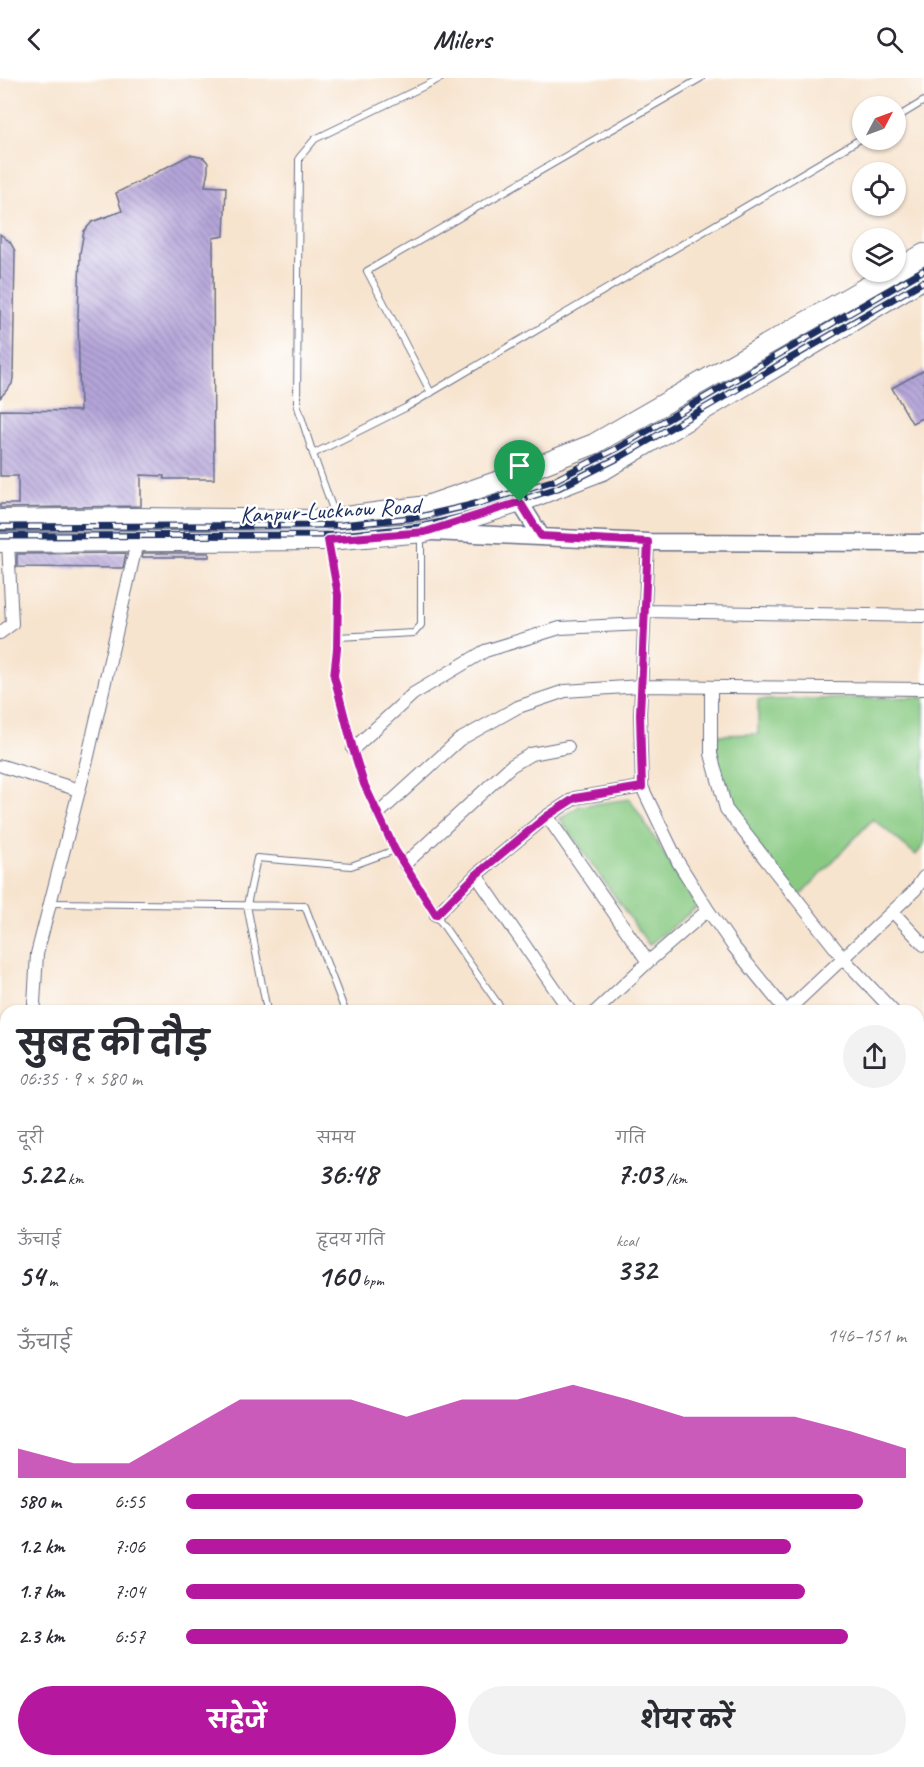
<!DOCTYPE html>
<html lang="hi">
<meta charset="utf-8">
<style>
body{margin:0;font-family:Caveat,"Playpen Sans Deva",sans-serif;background:#f2f2f3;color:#2b2b33;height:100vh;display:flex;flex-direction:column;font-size:22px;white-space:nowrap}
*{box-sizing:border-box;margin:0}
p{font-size:20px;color:#7c7c81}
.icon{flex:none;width:33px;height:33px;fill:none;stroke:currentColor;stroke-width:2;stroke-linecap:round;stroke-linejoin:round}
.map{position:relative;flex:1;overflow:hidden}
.details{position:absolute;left:0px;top:927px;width:924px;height:762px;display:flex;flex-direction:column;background:#fff;border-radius:18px 18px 0 0;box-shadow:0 2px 4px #0004}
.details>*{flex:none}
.needle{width:39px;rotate:49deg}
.fabs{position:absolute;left:852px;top:18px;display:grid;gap:12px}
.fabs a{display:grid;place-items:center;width:54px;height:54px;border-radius:50%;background:#fff;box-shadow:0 2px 4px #0004;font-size:30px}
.pin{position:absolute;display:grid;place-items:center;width:51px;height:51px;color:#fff;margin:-62px -26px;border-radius:50% 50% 50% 0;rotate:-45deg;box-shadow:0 0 6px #0007}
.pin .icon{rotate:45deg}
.round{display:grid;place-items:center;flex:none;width:63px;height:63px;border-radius:32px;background:#f2f2f3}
.summary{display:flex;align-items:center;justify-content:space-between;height:102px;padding:0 18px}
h1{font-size:33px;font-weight:700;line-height:45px}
.figures{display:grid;grid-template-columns:repeat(3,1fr);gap:9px;height:102px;padding:6px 18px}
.figures div{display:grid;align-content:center}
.figures b{font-size:30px;font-weight:700}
.figures small{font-size:16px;font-weight:400}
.figures p{font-size:16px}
.chart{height:168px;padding:12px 18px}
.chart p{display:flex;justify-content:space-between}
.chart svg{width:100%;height:108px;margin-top:6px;fill:#b5179e;opacity:.7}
.cta{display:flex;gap:12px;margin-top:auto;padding:12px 18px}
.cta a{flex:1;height:69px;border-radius:36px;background:#b5179e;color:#fff;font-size:24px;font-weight:700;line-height:69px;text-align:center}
.cta a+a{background:#f2f2f3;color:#2b2b33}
ul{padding:0 18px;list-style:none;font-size:20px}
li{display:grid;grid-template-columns:96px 72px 1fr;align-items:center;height:45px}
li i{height:15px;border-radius:8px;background:#b5179e}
header{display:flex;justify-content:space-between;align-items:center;height:78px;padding:0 18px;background:#fff;font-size:27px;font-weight:700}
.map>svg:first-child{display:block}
.green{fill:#89ca83;stroke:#527c70;stroke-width:1.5}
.building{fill:url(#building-back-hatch)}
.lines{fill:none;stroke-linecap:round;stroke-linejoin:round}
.service-casing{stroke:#686e86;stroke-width:8}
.minor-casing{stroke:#686e86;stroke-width:14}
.secondary-casing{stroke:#686e86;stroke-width:19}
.primary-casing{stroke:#686e86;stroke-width:22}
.service{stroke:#fff;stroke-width:6}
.minor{stroke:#fff;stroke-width:12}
.secondary{stroke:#fff;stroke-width:16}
.primary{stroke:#fff;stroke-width:20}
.rail-casing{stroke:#1b2f5e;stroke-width:7}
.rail{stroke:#fff;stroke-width:4.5;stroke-dasharray:14;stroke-linecap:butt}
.route-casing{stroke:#fff;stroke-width:12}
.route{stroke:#b5179e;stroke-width:8}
.labels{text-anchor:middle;stroke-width:5;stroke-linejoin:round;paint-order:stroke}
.street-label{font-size:24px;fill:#1b2f5e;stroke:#fff}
</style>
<header><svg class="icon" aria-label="back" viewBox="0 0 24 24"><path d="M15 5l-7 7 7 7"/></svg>Milers<svg class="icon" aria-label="search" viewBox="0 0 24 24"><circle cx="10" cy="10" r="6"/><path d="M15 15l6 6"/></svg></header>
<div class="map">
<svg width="924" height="1689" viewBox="0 0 924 1689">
<defs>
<pattern id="building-back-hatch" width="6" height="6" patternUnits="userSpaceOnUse" patternTransform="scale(1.5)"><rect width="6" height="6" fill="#b5a5d9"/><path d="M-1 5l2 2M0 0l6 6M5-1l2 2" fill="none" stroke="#9287b3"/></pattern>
</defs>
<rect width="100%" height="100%" fill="#fff"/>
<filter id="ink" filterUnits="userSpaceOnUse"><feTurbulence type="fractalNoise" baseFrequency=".0167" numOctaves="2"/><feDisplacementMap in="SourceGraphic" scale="12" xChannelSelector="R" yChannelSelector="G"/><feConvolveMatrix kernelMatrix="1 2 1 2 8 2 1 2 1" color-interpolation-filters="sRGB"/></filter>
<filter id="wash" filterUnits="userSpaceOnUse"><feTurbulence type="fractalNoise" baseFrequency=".008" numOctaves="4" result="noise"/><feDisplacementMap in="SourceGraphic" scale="24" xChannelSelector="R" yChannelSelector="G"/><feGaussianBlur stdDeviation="1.35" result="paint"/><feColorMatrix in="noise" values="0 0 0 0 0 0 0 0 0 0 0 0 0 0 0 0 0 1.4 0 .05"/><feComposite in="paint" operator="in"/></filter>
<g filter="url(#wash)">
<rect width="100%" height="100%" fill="#f7e4cf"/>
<!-- green -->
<path class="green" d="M924 619V767L916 777 873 741 794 824 718 707 716 657 758 656V622Z
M630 721 697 829 649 867 560 741 579 728Z"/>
<g id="blocks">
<!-- building -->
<path class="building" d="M190 77 204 80 208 85V93L205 108 226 109 224 158 213 160 214 401H164V398L141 397V428L0 430V426H18V398H0V332L80 333 78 238 80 175 84 153 92 144 122 133 116 115Z
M0 156 10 164 15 173 13 300 12 306 0 320Z
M924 292V339L912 345 892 310Z
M126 475 123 490 17 489V476Z
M143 475H209V479H142Z"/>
</g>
</g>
<g filter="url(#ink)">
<use href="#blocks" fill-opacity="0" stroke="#686e86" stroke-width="1.5"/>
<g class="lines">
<defs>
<path id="service" d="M896 40 924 23
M431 315 367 193 701 0
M313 376 405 330 862 60
M335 437 313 376 297 326 299 80 315 61 441 0
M328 466 338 517 337 571 334 598 364 706 395 772 436 837 503 933
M338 559 414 555 421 547V458
M51 825 305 828 345 933
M267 933 247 827 257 780 351 788 395 772
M918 1161 924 1159
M0 1189 6 1187
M0 1219 6 1238
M0 1280 6 1278"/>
<path id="minor" d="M648 464 640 636 642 709 678 784 708 832 733 868 786 933
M645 533 924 538
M0 555 12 546 8 464
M711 609V676L726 731 843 880 893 933
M353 671 413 616 485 573 560 550 644 546
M2 688 79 712
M379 735 459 662 518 629 565 613 641 608 924 611
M547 738 648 884
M405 786 511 688 531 676 568 669
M476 797 570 933
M893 834 924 867
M436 837 476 797 547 738 575 720 642 709
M36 933 34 925 37 876 88 678 137 464
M596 933 648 884 708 832
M787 933 915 812 924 799
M918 960 924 966
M0 1045 6 1048
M918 1072 924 1078
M0 1079 6 1078
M0 1366 6 1364
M918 1370 924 1368
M923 1517 924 1525
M0 1560H6
M421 1683V1689
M142 1689V1683
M655 1689 658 1683"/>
<path id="secondary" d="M505 401 541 458
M433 454 648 464 924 465"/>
<path id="primary" d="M896 192 924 176
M0 442 136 440 323 442 427 428 505 401 594 366 893 194
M0 464 328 462 425 454 520 424 603 392 924 200"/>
</defs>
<!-- service casing -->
<use href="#service" class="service-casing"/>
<!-- minor casing -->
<use href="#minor" class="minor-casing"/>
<!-- secondary casing -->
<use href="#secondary" class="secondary-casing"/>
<!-- primary casing -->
<use href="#primary" class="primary-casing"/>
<!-- service -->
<use href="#service" class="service"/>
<!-- minor -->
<use href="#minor" class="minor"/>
<!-- secondary -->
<use href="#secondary" class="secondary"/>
<!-- primary -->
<use href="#primary" class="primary"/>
<defs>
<path id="rail" d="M0 449 341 447 419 439 476 426 555 402 616 371 924 192
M0 458 341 457 420 449 479 435 558 410 620 379 924 203"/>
</defs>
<!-- rail casing -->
<use href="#rail" class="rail-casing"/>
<!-- rail -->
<use href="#rail" class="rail"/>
</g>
</g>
<g class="lines" filter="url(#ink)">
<defs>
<path id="route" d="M520 424 541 458 648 464 640 636 642 709 575 720 547 738 477 796 436 837 395 772 364 706 353 671 334 598 337 571 338 517 328 462 425 454Z"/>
</defs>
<!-- route casing -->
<use href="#route" class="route-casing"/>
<!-- route -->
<use href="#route" class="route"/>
</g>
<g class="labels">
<!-- street labels -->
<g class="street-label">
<text transform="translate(330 432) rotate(-3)" y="8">Kanpur-Lucknow Road</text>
</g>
</g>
</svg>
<div class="fabs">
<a><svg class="needle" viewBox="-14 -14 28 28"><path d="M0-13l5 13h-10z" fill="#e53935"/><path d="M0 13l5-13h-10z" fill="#7c7c81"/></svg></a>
<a><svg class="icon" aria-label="locate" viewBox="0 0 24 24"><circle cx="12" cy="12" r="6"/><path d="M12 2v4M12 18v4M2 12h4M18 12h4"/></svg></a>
<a><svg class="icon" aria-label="layers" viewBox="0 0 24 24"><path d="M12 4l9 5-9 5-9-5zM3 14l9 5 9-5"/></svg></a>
</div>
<div class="pin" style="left:520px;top:424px;background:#1e9e55"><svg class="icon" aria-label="arrive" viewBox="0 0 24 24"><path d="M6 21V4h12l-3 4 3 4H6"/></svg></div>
<section class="details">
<div class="summary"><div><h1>सुबह की दौड़</h1><p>06:35 · 9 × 580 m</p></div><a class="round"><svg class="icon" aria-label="share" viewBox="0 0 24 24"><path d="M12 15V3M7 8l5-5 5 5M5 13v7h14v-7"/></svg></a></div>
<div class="figures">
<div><p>दूरी</p><b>5.22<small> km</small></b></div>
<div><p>समय</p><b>36:48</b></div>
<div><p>गति</p><b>7:03<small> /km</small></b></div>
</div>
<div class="figures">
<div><p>ऊँचाई</p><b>54<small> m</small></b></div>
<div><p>हृदय गति</p><b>160<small> bpm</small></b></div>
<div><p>kcal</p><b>332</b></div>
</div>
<div class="chart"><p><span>ऊँचाई</span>146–151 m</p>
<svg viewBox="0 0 160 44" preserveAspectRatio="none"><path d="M0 44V32L10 38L20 38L30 25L40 12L50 12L60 12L70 19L80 12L90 12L100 6L110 12L120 19L130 19L140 19L150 25L160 32V44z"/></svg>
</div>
<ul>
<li><b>580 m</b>6:55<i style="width:94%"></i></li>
<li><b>1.2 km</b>7:06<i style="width:84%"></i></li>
<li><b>1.7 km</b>7:04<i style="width:86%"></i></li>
<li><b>2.3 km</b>6:57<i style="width:92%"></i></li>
</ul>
<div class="cta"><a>सहेजें</a><a>शेयर करें</a></div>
</section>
</div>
